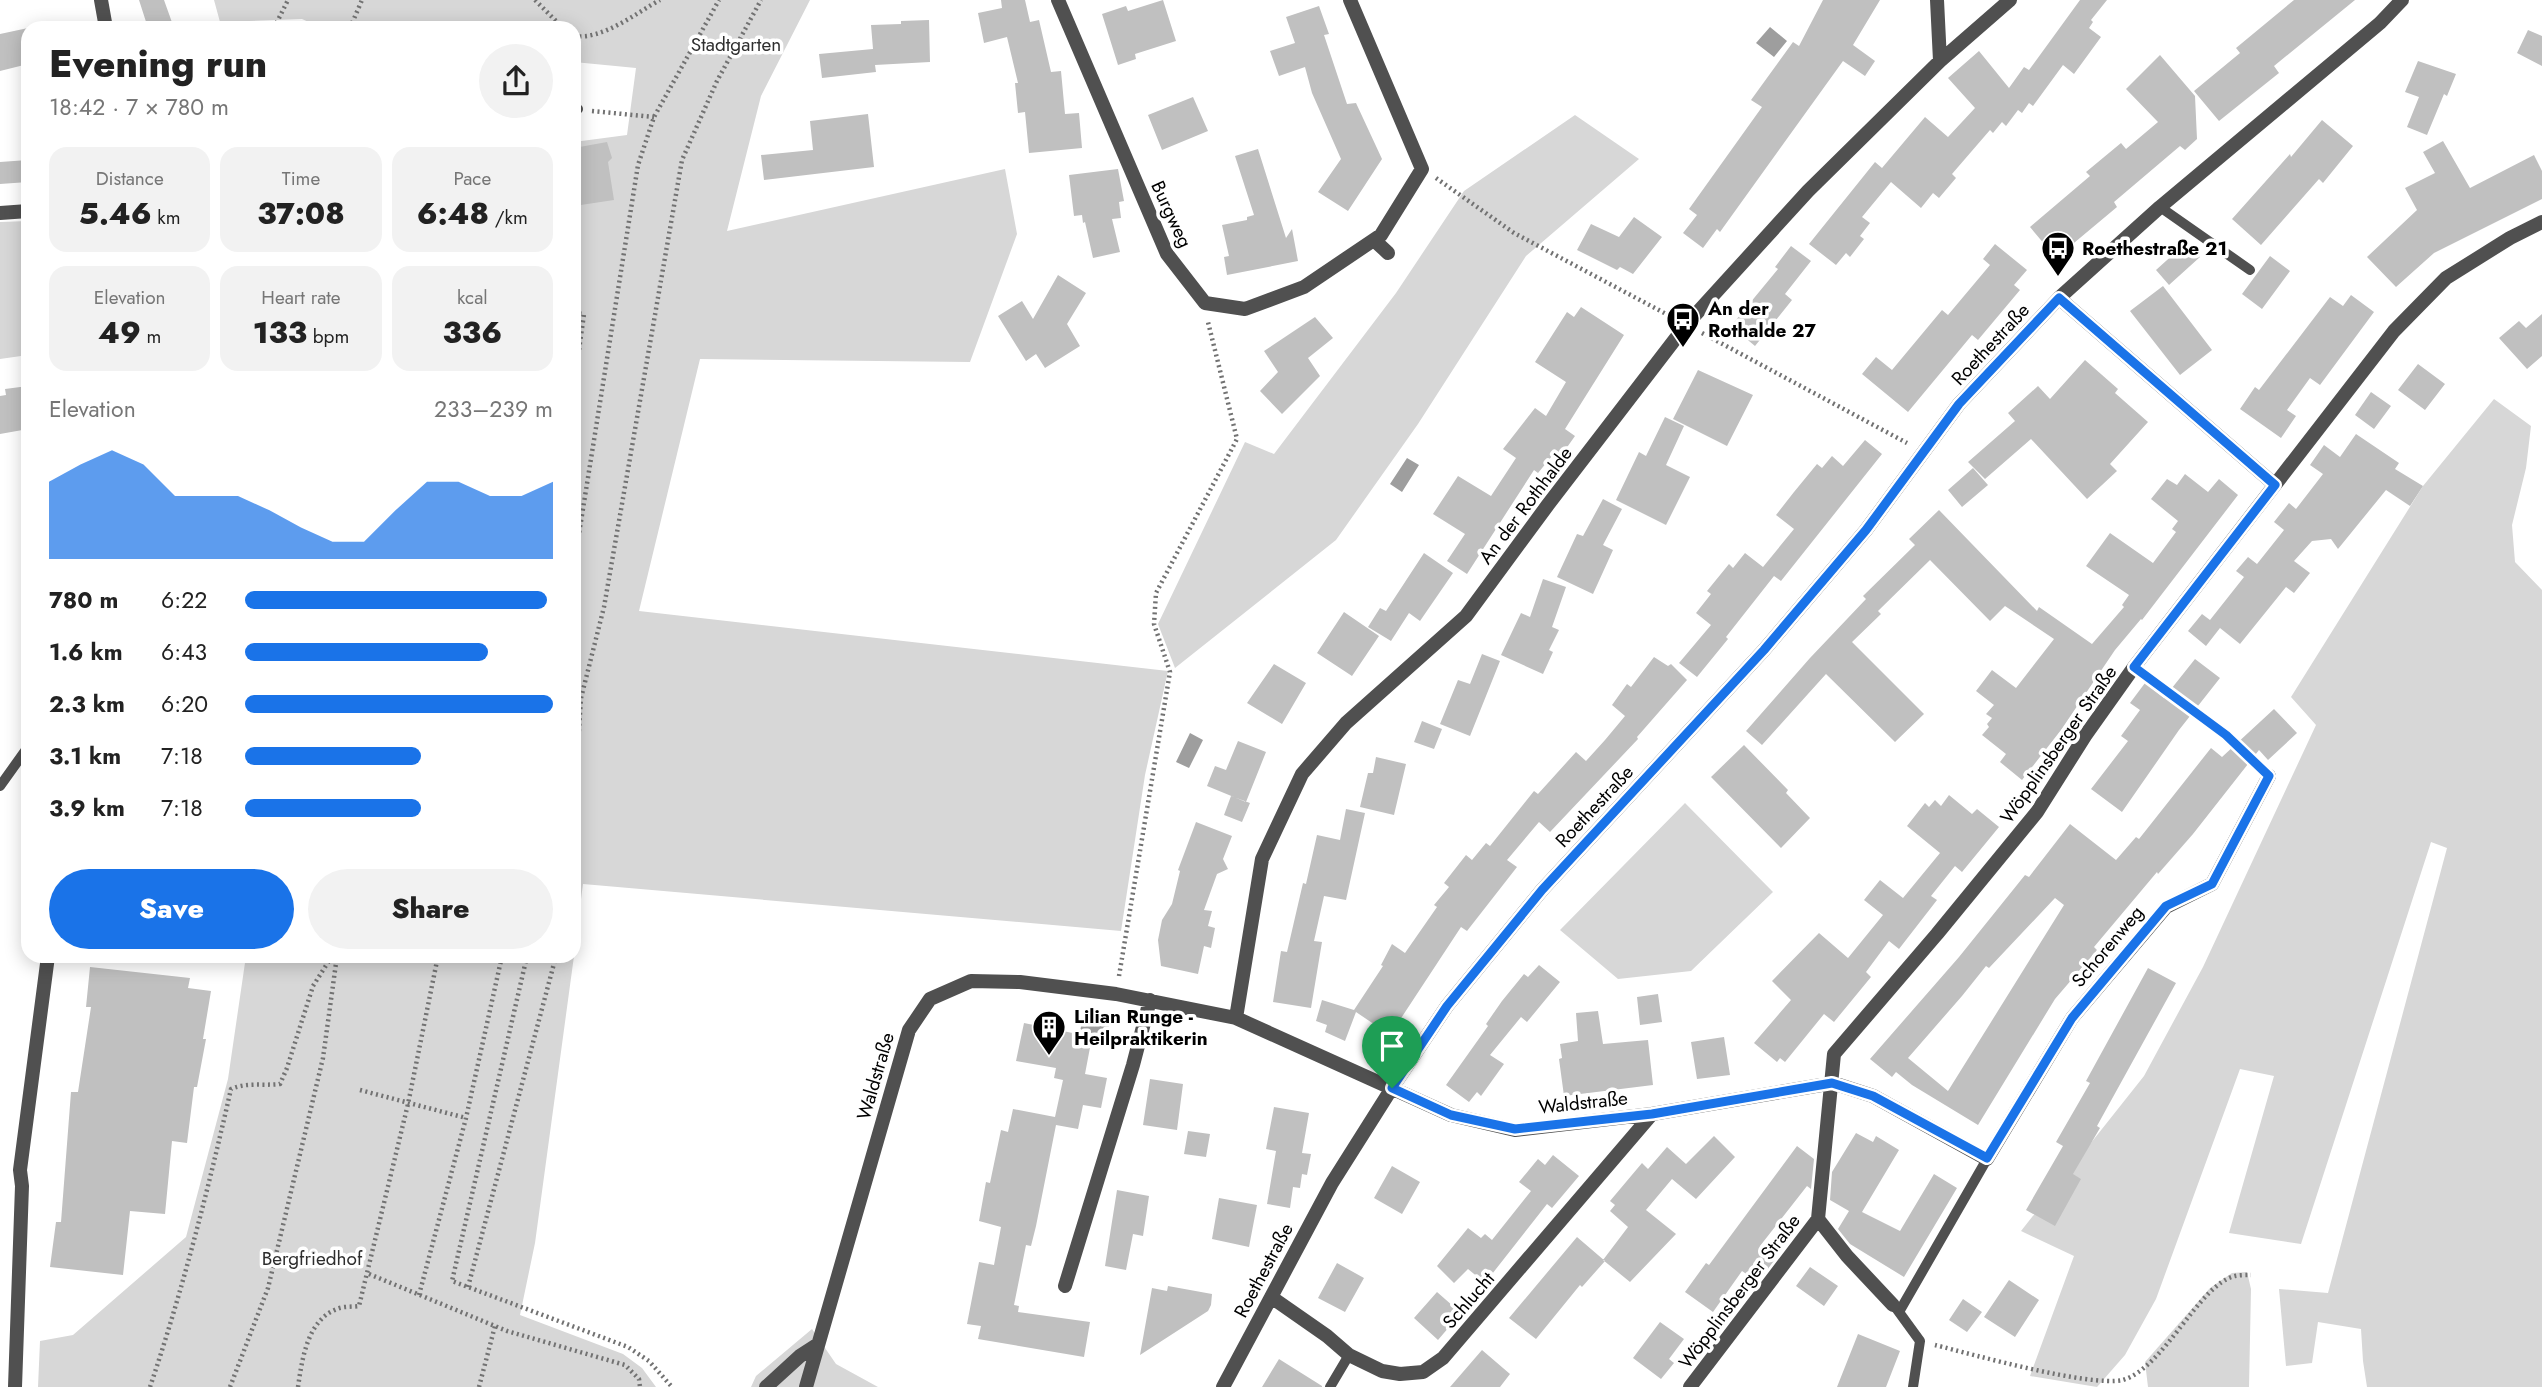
<!DOCTYPE html>
<meta charset="utf-8">
<style>
body{margin:0;font-family:Jost,sans-serif;background:#f2f2f2;color:#222;height:100vh;display:flex;flex-direction:column;font-size:26px;white-space:nowrap}
*{box-sizing:border-box;margin:0}
p{font-size:23px;color:#767676}
.icon{flex:none;width:38px;height:38px;fill:none;stroke:currentColor;stroke-width:2;stroke-linecap:round;stroke-linejoin:round}
.map{position:relative;flex:1;overflow:hidden}
.panel{position:absolute;left:21px;top:21px;width:560px;height:942px;display:flex;flex-direction:column;background:#fff;border-radius:21px;box-shadow:0 4px 18px #0003}
.panel>*{flex:none}
.pin{position:absolute;display:grid;place-items:center;width:60px;height:60px;color:#fff;margin:-72px -30px;border-radius:50% 50% 50% 0;rotate:-45deg;box-shadow:0 0 7px #0007}
.pin .icon{rotate:45deg}
.round{display:grid;place-items:center;flex:none;width:74px;height:74px;border-radius:37px;background:#f2f2f2}
.summary{display:flex;align-items:center;justify-content:space-between;height:119px;padding:0 28px}
h1{font-size:38px;font-weight:800;line-height:52px}
.figures{display:grid;grid-template-columns:repeat(3,1fr);gap:10px;height:119px;padding:7px 28px}
.figures div{display:grid;align-content:center;border-radius:18px;background:#f2f2f2;text-align:center}
.figures b{font-size:30px;font-weight:800}
.figures small{font-size:19px;font-weight:400}
.figures p{font-size:19px}
.chart{height:196px;padding:14px 28px}
.chart p{display:flex;justify-content:space-between}
.chart svg{width:100%;height:126px;margin-top:7px;fill:#1a73e8;opacity:.7}
.button{display:flex;gap:14px;margin-top:auto;padding:14px 28px}
.button a{flex:1;height:80px;border-radius:42px;background:#1a73e8;color:#fff;font-size:28px;font-weight:800;line-height:80px;text-align:center}
.button a+a{background:#f2f2f2;color:#222}
ul{padding:0 28px;list-style:none;font-size:23px}
li{display:grid;grid-template-columns:112px 84px 1fr;align-items:center;height:52px}
li i{height:18px;border-radius:9px;background:#1a73e8}
.map>svg:first-child{display:block}
.green{fill:#d7d7d7}
.water{fill:#9e9e9e}
.building{fill:#c0c0c0;fill-rule:evenodd}
.lines{fill:none;stroke-linecap:round;stroke-linejoin:round}
.path{stroke:#727272;stroke-width:4.5;stroke-dasharray:2 3.5;stroke-linecap:butt}
.lane{stroke:#505050;stroke-width:10}
.street{stroke:#505050;stroke-width:14}
.route-casing{stroke:#fff;stroke-width:14}
.route{stroke:#1a73e8;stroke-width:9}
.labels{text-anchor:middle;stroke-width:7;stroke-linejoin:round;paint-order:stroke}
.park-label{font-size:19px;fill:#2e2e2e;stroke:#fff}
.street-label{font-size:19px;fill:#000;stroke:#fff}
.poi-label{font-size:19px;font-weight:bold;fill:#000;stroke:#fff;text-anchor:start}
</style>
<div class="map">
<svg width="2542" height="1387" viewBox="0 0 2542 1387">
<rect width="100%" height="100%" fill="#fff"/>
<!-- green -->
<path class="green" d="M214 0H810L761 96 727 231 1005 169 1017 234 970 362 700 359 639 611 1168 671 1145 775 1121 931 583 884 574 953V142L627 135 636 68 574 62V28H322L302 19 220 22Z
M1575 115 1639 159 1526 256 1418 424 1336 540 1175 668 1158 624 1245 442 1274 454 1396 293 1464 191Z
M28 221V355L0 359V222Z
M2494 399 2531 426 2526 468 2512 525 2515 562 2542 590V1387H2367L2363 1361 2361 1329 2318 1322 2312 1363 2286 1366 2279 1289 2328 1293 2447 848 2431 842 2301 1244 2229 1233 2274 1076 2240 1069 2156 1299 2125 1355 2097 1387 2030 1376 2074 1256 2021 1231 2144 1076 2203 967 2316 725 2291 697 2423 486Z
M1685 803 1773 892 1691 971 1618 979 1560 930Z
M246 956H574L535 1243 520 1315 623 1354 642 1368 656 1387H38L40 1341 73 1335 186 1237 228 1079Z
M2247 1272 2251 1289 2249 1387H2148L2145 1362 2210 1288 2232 1273Z
M812 1329 836 1364 878 1387H751L756 1376Z"/>
<!-- water -->
<path class="water" d="M1770 27 1787 41 1774 57 1756 43Z
M1407 458 1419 465 1402 492 1390 484Z
M1190 733 1203 740 1189 768 1176 762Z
M1084 1014 1110 1020 1107 1036 1080 1031Z"/>
<!-- building -->
<path class="building" d="M139 0H164L174 28H148Z
M1001 0H1025L1030 22 1039 20 1051 72 1061 71 1065 114 1079 113 1082 148 1029 153 1025 112 1018 113 1015 83H1018L1007 37 984 43 978 13 1002 8Z
M1163 0 1176 41 1135 54 1136 59 1118 65 1102 14 1126 6 1128 11Z
M1823 0H1880L1853 45 1875 61 1865 76 1843 61 1720 232 1717 229 1703 248 1683 233 1697 215 1689 209 1762 107 1751 100 1793 42 1799 46Z
M2080 0H2107L2091 20 2093 22 2089 28 2101 37 2074 74 2063 65 2033 106 2029 103 2022 113 2018 110 2006 126 2002 122 1993 133 1990 130 1952 174 1956 178 1939 198 1933 193 1921 208 1891 182 1862 217 1870 223 1860 236 1864 239 1850 257 1846 253 1836 265 1809 244 1875 162 1882 168 1925 117 1948 137 1975 108 1948 78 1979 51 2009 88 2024 67 2029 70Z
M2294 0H2355L2274 66 2279 73 2219 121 2194 91 2240 53 2236 48Z
M1319 6 1329 34 1324 35 1347 104 1356 103 1382 159 1348 211 1318 192 1341 159 1312 93 1305 67 1279 76 1270 51 1295 43 1286 17Z
M929 20 930 62 875 65 876 72 822 78 819 54 873 49 871 25 901 24V21Z
M28 28V64L0 71V34Z
M2528 30 2542 36V66L2517 53Z
M2160 55 2195 96 2197 139 2185 150 2180 146 2114 202 2117 207 2056 258 2030 227 2090 176 2086 172 2121 143 2126 149 2158 122 2126 89Z
M2418 61 2456 74 2447 96 2444 94 2427 135 2407 127 2419 97 2405 92Z
M1193 97 1208 131 1162 150 1148 115Z
M868 114 874 167 764 180 761 155 813 150 810 121Z
M2322 120 2353 146 2323 183 2319 179 2261 245 2232 219 2290 154 2291 157Z
M2443 141 2470 188 2534 155 2542 171V199L2434 253 2396 287 2367 257 2417 210 2405 188 2435 173 2423 152Z
M607 142 612 158 608 162 614 200 574 206V148Z
M1258 149 1286 238 1292 229 1298 261 1227 275 1224 257 1229 256 1222 225 1247 220V217L1254 215 1235 156Z
M28 160V182L0 184V162Z
M1118 169 1124 201 1119 202 1121 218 1112 219 1120 252 1093 258 1085 222 1083 223 1082 215 1074 216 1069 175Z
M1634 217 1662 237 1633 274 1620 267 1617 270 1577 250 1591 224 1619 237Z
M2187 242 2200 257 2169 285 2156 270Z
M1995 244 2027 270 2014 285 2020 290 1978 340 1972 335 1908 412 1862 374 1876 357 1892 370 1942 310 1948 315 1990 265 1983 259Z
M1791 246 1811 261 1785 294 1792 300 1755 346 1731 326 1778 269 1775 267Z
M2270 256 2290 271 2262 309 2242 294Z
M1058 275 1086 293 1067 324 1080 346 1045 368 1036 354 1026 361 998 316 1022 301 1033 319Z
M2163 286 2212 350 2180 375 2130 311Z
M2351 295 2374 312 2320 385 2310 378 2287 410 2296 416 2281 438 2240 409 2255 387 2259 390 2330 297 2343 306Z
M1581 307 1624 335 1565 429 1575 436 1558 460 1552 456 1538 473 1534 470 1467 574 1447 561 1465 534 1433 514 1458 476 1491 496 1516 458 1503 449 1535 408 1546 416 1566 382 1535 362 1567 312 1574 317Z
M2542 314V356L2527 369 2499 338 2519 321 2526 328Z
M1315 317 1333 338 1308 358 1320 376 1282 414 1260 391 1278 372 1264 351Z
M2085 360 2118 389 2115 393 2148 422 2110 464 2117 471 2087 499 2031 439 1985 479 1968 462 2015 421 2008 413 2038 386 2050 399Z
M2418 364 2445 384 2425 410 2398 390Z
M1698 370 1753 395 1727 446 1673 419Z
M28 386V429L0 434V396L6 395 5 389Z
M2371 392 2391 406 2374 429 2355 415Z
M1665 417 1684 426 1666 465 1690 477 1666 525 1616 500 1639 452 1646 456Z
M2356 434 2399 463 2395 469 2423 486 2410 506 2386 490 2338 549 2331 539 2312 541 2294 561 2310 573 2294 593 2286 587 2240 644 2220 628 2206 646 2188 631 2202 614 2210 620 2244 577 2236 571 2248 557 2257 564 2284 530 2274 522 2289 503 2296 509 2323 474 2310 465 2324 445 2340 457Z
M1865 440 1882 454 1781 581 1774 576 1726 637 1728 639 1697 677 1679 663 1711 625 1696 613 1711 594 1707 591 1729 564 1733 568 1745 553 1763 567 1794 529 1776 515 1794 492 1817 464 1822 468 1832 456 1843 466Z
M1973 468 1988 485 1962 507 1948 490Z
M2185 474 2208 492 2219 479 2238 495 2142 620 2141 619 2115 650 2061 730 2022 780 2000 762 2006 754 1982 735 1989 727 1987 724 1992 718 1986 714 1994 705 1976 691 1992 670 2016 688 2054 639 2005 606 1990 621 1930 560 1878 611 1881 614 1852 642 1924 714 1895 742 1826 674 1762 745 1746 731 1810 658 1866 599 1863 596 1915 545 1909 539 1939 510 2037 611 2039 607 2092 644 2124 607 2122 605 2129 595 2086 566 2110 533 2153 563 2176 532 2172 529 2178 521 2151 499 2167 479 2177 485Z
M1603 499 1622 509 1603 545 1613 550 1593 594 1557 577 1577 534 1583 536Z
M1424 553 1453 573 1420 621 1409 613 1391 641 1368 627 1380 608 1386 611Z
M1543 579 1566 587 1552 627 1559 630 1549 650 1553 652 1543 674 1501 655 1521 613 1530 617Z
M1344 612 1379 636 1352 676 1317 653Z
M1482 654 1500 661 1470 736 1440 724 1458 680 1470 684Z
M1654 657 1668 666 1671 664 1687 680 1637 737 1638 739 1550 832 1539 822 1507 860 1517 867 1467 931 1461 927 1390 1035 1356 1012 1345 1041 1325 1032 1327 1025 1316 1021 1322 1000 1354 1010 1383 966 1381 965 1392 944 1405 953 1437 907 1434 905 1449 887 1444 883 1466 855 1472 860 1486 843 1490 846 1534 791 1538 794 1576 752 1586 761 1605 740 1625 716 1612 705 1627 684 1631 687Z
M2195 659 2220 678 2179 730 2122 812 2091 789 2128 741 2121 736 2140 710 2130 703 2145 683 2164 698Z
M1274 664 1306 683 1282 724 1247 703Z
M2274 709 2297 733 2268 760 2259 750 2193 834 2158 874 2157 872 2094 947 2097 950 2055 999 1978 1125 1912 1085 1896 1072 1892 1077 1870 1059 1959 957 2025 875 2029 877 2070 824 2116 860 2136 837 2139 839 2211 748 2222 757ZM2055 898 2064 905 1948 1091 1908 1058 1962 996 1986 966 1989 968Z
M1422 721 1442 729 1434 749 1414 742Z
M1238 741 1266 752 1246 802 1207 786 1215 766 1226 770Z
M1744 745 1788 790 1786 793 1810 818 1781 848 1711 777Z
M1376 757 1406 764 1394 815 1360 807 1368 773H1373Z
M1949 795 1972 814 1977 809 1999 827 1962 872 1955 866 1931 896 1937 900 1899 949 1889 941 1866 972 1871 977 1834 1022 1824 1014 1785 1062 1780 1058 1777 1062 1754 1043 1791 1000 1772 981 1819 933 1848 958 1883 915 1864 900 1880 880 1903 898 1940 853 1907 826 1925 803 1929 807 1935 800 1941 806Z
M1231 796 1250 803 1242 822 1224 815Z
M1346 809 1365 813 1346 900 1324 896 1314 941 1322 942 1311 1008 1273 1002 1281 951 1287 952 1303 883 1306 884 1317 835 1340 840Z
M1196 822 1232 836 1223 859 1228 869 1217 874 1204 910 1212 911 1208 926 1215 928 1211 948 1204 946 1198 974 1161 966 1158 940 1162 920 1172 904 1180 871 1178 870Z
M1539 965 1560 982 1527 1022 1521 1017 1490 1055 1504 1064 1481 1096 1477 1092 1469 1102 1446 1085 1488 1026 1486 1024 1502 1001 1524 974 1528 977Z
M90 967 190 978 188 988 211 991 203 1039H206L197 1087H194L187 1143 172 1141 165 1214 130 1211 123 1275 50 1267 56 1222H61L71 1092H78L91 1007H86Z
M2148 968 2176 983 2097 1126 2100 1128 2073 1174 2081 1179 2055 1226 2026 1210 2063 1146 2056 1142 2090 1083 2086 1081Z
M1658 994 1662 1022 1640 1025 1637 997Z
M1598 1011 1603 1044 1648 1040 1653 1085 1564 1096 1559 1059 1562 1058 1560 1044 1578 1041 1576 1013Z
M1024 1023 1092 1037 1085 1074 1107 1078 1101 1108 1083 1105 1078 1129 1056 1125 1036 1226 1031 1246 1026 1245 1014 1305 1019 1306 1018 1312 1090 1322 1084 1357 978 1339 981 1326 967 1324 979 1262 994 1265 1001 1227 979 1221 986 1182 990 1183 1001 1130 1008 1132 1013 1109 1055 1117 1063 1080 1054 1078 1056 1068 1016 1061Z
M1724 1037 1730 1075 1697 1079 1691 1042Z
M1150 1079 1183 1084 1177 1130 1143 1125Z
M1274 1107 1309 1113 1302 1153 1311 1154 1307 1175 1302 1174 1300 1188 1293 1187 1290 1208 1267 1204 1276 1151 1266 1149Z
M1188 1131 1210 1134 1206 1157 1184 1154Z
M1856 1133 1873 1142 1876 1136 1899 1150 1862 1212 1900 1231 1934 1174 1957 1188 1904 1277 1850 1244 1838 1229 1849 1211 1830 1200 1832 1172Z
M1714 1136 1735 1157 1696 1199 1672 1179 1646 1210 1676 1234 1630 1282 1603 1260 1628 1227 1610 1211 1615 1205 1610 1201 1642 1163 1648 1169 1667 1147 1686 1164Z
M1797 1146 1814 1159 1811 1189 1807 1186 1760 1246 1776 1258 1758 1282 1742 1271 1713 1312 1685 1292 1706 1263 1709 1265Z
M1553 1155 1579 1176 1552 1208 1547 1204 1485 1283 1468 1269 1454 1283 1437 1266 1468 1228 1481 1238 1485 1234 1492 1240 1531 1191 1519 1182 1538 1159 1545 1165Z
M1392 1166 1420 1182 1402 1214 1374 1198Z
M1117 1190 1149 1196 1143 1236 1133 1234 1126 1270 1105 1266Z
M1219 1198 1257 1205 1249 1247 1212 1239Z
M1577 1237 1605 1261 1582 1287 1580 1285 1536 1339 1509 1318Z
M1337 1263 1364 1278 1345 1312 1318 1298Z
M1810 1267 1838 1286 1824 1306 1796 1286Z
M2009 1280 2039 1300 2015 1337 1984 1317Z
M1168 1286 1212 1294 1211 1305 1208 1311 1140 1355 1152 1288 1167 1291Z
M1437 1292 1461 1313 1438 1340 1414 1318Z
M1963 1299 1982 1312 1967 1332 1949 1320Z
M1660 1322 1684 1339 1669 1359 1674 1363 1661 1379 1633 1358Z
M1858 1334 1900 1351 1886 1387H1837Z
M1482 1350 1510 1374 1500 1387H1450Z
M1279 1359 1322 1386V1387H1262Z"/>
<g class="lines">
<!-- path -->
<path class="path" d="M535 0 563 28
M274 28 288 0
M350 28 362 0
M574 36C603 40 636 13 660 0
M592 111 654 117
M1436 178 1514 233 1670 316
M574 313 584 314 574 386
M1702 333 1907 443
M574 565 638 165 654 117 719 0
M2148 677 2226 735 2256 763
M574 808 581 698 604 607 682 160 717 81 761 0
M527 956 452 1281 628 1347 649 1361 672 1387
M1119 976 1170 672 1154 624 1156 593 1237 439 1208 322
M360 1090 466 1118
M369 1274 507 1331 625 1365 639 1379 640 1387
M468 1287 556 956
M419 1295 466 1118 502 956
M1935 1345C1975 1355 2088 1387 2123 1380 2165 1367 2199 1284 2235 1276 2240 1275 2246 1275 2251 1275
M150 1387C183 1289 208 1190 231 1089 247 1082 262 1086 280 1084L287 1068 313 986 332 956
M230 1387 268 1288 323 1058 337 956
M298 1387C302 1360 307 1320 337 1309 343 1306 353 1307 359 1306L408 1104 438 956
M479 1387 495 1326"/>
<!-- lane -->
<path class="lane" d="M574 109H578
M2160 207 2250 270
M0 786 28 747
M1896 1308 1920 1341 1913 1387
M1899 1312 1987 1159
M1330 1387 1349 1355"/>
<!-- street -->
<path class="street" d="M101 0 106 28
M1058 0 1167 254 1205 303 1245 309 1304 287 1381 235 1422 169 1350 0
M1937 0 1940 61
M0 213 28 211
M1374 240 1388 253
M2059 298 2275 485
M1236 1018 1262 859 1302 774 1346 723 1466 616 1547 506 1686 325 1808 191 1940 61 2010 0
M1065 1286 1133 1065 1150 1000
M1271 1297 1327 1336 1349 1355 1382 1371 1400 1374 1423 1372 1443 1358 1652 1114
M1893 1305 1847 1256 1818 1219 1834 1054 1937 934 2037 812 2085 736 2134 667 2394 331 2446 278 2510 238 2542 222
M15 1387 22 1186 20 1170 48 956
M766 1387 800 1356 817 1345
M806 1387 909 1030 930 999 971 981 1020 982 1116 994 1236 1018 1451 1115 1515 1130 1652 1114 1833 1083 1873 1096 1987 1159 2072 1018 2166 907 2212 884 2269 776
M1223 1387 1332 1183 1392 1088 1447 1006 1542 890 1764 650 1866 530 1959 404 2059 298 2160 207 2380 23 2402 0
M1690 1387 1818 1219"/>
</g>
<g class="lines">
<defs>
<path id="route" d="M2059 298 2275 485 2134 667 2226 735 2269 776 2212 884 2166 906 2072 1018 1987 1158 1873 1096 1832 1083 1652 1114 1515 1129 1451 1115 1392 1088 1447 1006 1542 890 1764 650 1866 530 1959 404Z"/>
</defs>
<!-- route casing -->
<use href="#route" class="route-casing"/>
<!-- route -->
<use href="#route" class="route"/>
</g>
<!-- icons -->
<defs>
<symbol id="bus-pin" viewBox="-11 -11 22 30"><path d="M0 17L-7.5 6A9.5 9.5 0 1 1 7.5 6Z" fill="#000" stroke="#fff"/><path d="M-5-6H5V4H4V6H2V4H-2V6H-4V4H-5ZM-3.5-4V0h7V-4ZM-3.5 1.2v1.5H-2V1.2ZM2 1.2v1.5H3.5V1.2Z" fill="#fff"/></symbol>
<symbol id="building-pin" viewBox="-11 -11 22 30"><path d="M0 17L-7.5 6A9.5 9.5 0 1 1 7.5 6Z" fill="#000" stroke="#fff"/><path d="M-4-6H4V6H1V3H-1V6H-4ZM-2.5-4.3h1.7v1.8h-1.7ZM.8-4.3h1.7v1.8H.8ZM-2.5-1h1.7V.8h-1.7ZM.8-1h1.7V.8H.8Z" fill="#fff"/></symbol>
</defs>
<g fill-rule="evenodd">
<use href="#bus-pin" x="2039" y="229" width="38" height="52"/>
<use href="#bus-pin" x="1664" y="300" width="38" height="52"/>
<use href="#building-pin" x="1030" y="1008" width="38" height="52"/>
</g>
<g class="labels">
<!-- park labels -->
<g class="park-label">
<text x="736" y="51">Stadtgarten</text>
<text x="312" y="1265">Bergfriedhof</text>
</g>
<!-- street labels -->
<g class="street-label">
<text transform="translate(1172 214) rotate(65)" y="7">Burgweg</text>
<text transform="translate(1990 344) rotate(-47)" y="7">Roethestraße</text>
<text transform="translate(1525 505) rotate(-53)" y="7">An der Rothhalde</text>
<text transform="translate(2058 744) rotate(-55)" y="7">Wöpplinsberger Straße</text>
<text transform="translate(1594 806) rotate(-47)" y="7">Roethestraße</text>
<text transform="translate(2107 946) rotate(-50)" y="7">Schorenweg</text>
<text transform="translate(875 1076) rotate(-74)" y="7">Waldstraße</text>
<text transform="translate(1583 1102) rotate(-6)" y="7">Waldstraße</text>
<text transform="translate(1263 1270) rotate(-62)" y="7">Roethestraße</text>
<text transform="translate(1739 1291) rotate(-53)" y="7">Wöpplinsberger Straße</text>
<text transform="translate(1468 1300) rotate(-49)" y="7">Schlucht</text>
</g>
<!-- poi labels -->
<g class="poi-label">
<text x="2082" y="255">Roethestraße 21</text>
<text x="1708" y="315">An der<tspan x="1708" dy="22">Rothalde 27</tspan></text>
<text x="1074" y="1023">Lilian Runge -<tspan x="1074" dy="22">Heilpraktikerin</tspan></text>
</g>
</g>
</svg>
<div class="pin" style="left:1392px;top:1088px;background:#1e9e55"><svg class="icon" aria-label="arrive" viewBox="0 0 24 24"><path d="M6 21V4h12l-3 4 3 4H6"/></svg></div>
<section class="panel">
<div class="summary"><div><h1>Evening run</h1><p>18:42 · 7 × 780 m</p></div><a class="round"><svg class="icon" aria-label="share" viewBox="0 0 24 24"><path d="M12 15V3M7 8l5-5 5 5M5 13v7h14v-7"/></svg></a></div>
<div class="figures">
<div><p>Distance</p><b>5.46<small> km</small></b></div>
<div><p>Time</p><b>37:08</b></div>
<div><p>Pace</p><b>6:48<small> /km</small></b></div>
</div>
<div class="figures">
<div><p>Elevation</p><b>49<small> m</small></b></div>
<div><p>Heart rate</p><b>133<small> bpm</small></b></div>
<div><p>kcal</p><b>336</b></div>
</div>
<div class="chart"><p><span>Elevation</span>233–239 m</p>
<svg viewBox="0 0 160 44" preserveAspectRatio="none"><path d="M0 44V17L10 11L20 6L30 11L40 22L50 22L60 22L70 27L80 33L90 38L100 38L110 27L120 17L130 17L140 22L150 22L160 17V44z"/></svg>
</div>
<ul>
<li><b>780 m</b>6:22<i style="width:98%"></i></li>
<li><b>1.6 km</b>6:43<i style="width:79%"></i></li>
<li><b>2.3 km</b>6:20<i style="width:100%"></i></li>
<li><b>3.1 km</b>7:18<i style="width:57%"></i></li>
<li><b>3.9 km</b>7:18<i style="width:57%"></i></li>
</ul>
<div class="button"><a>Save</a><a>Share</a></div>
</section>
</div>
